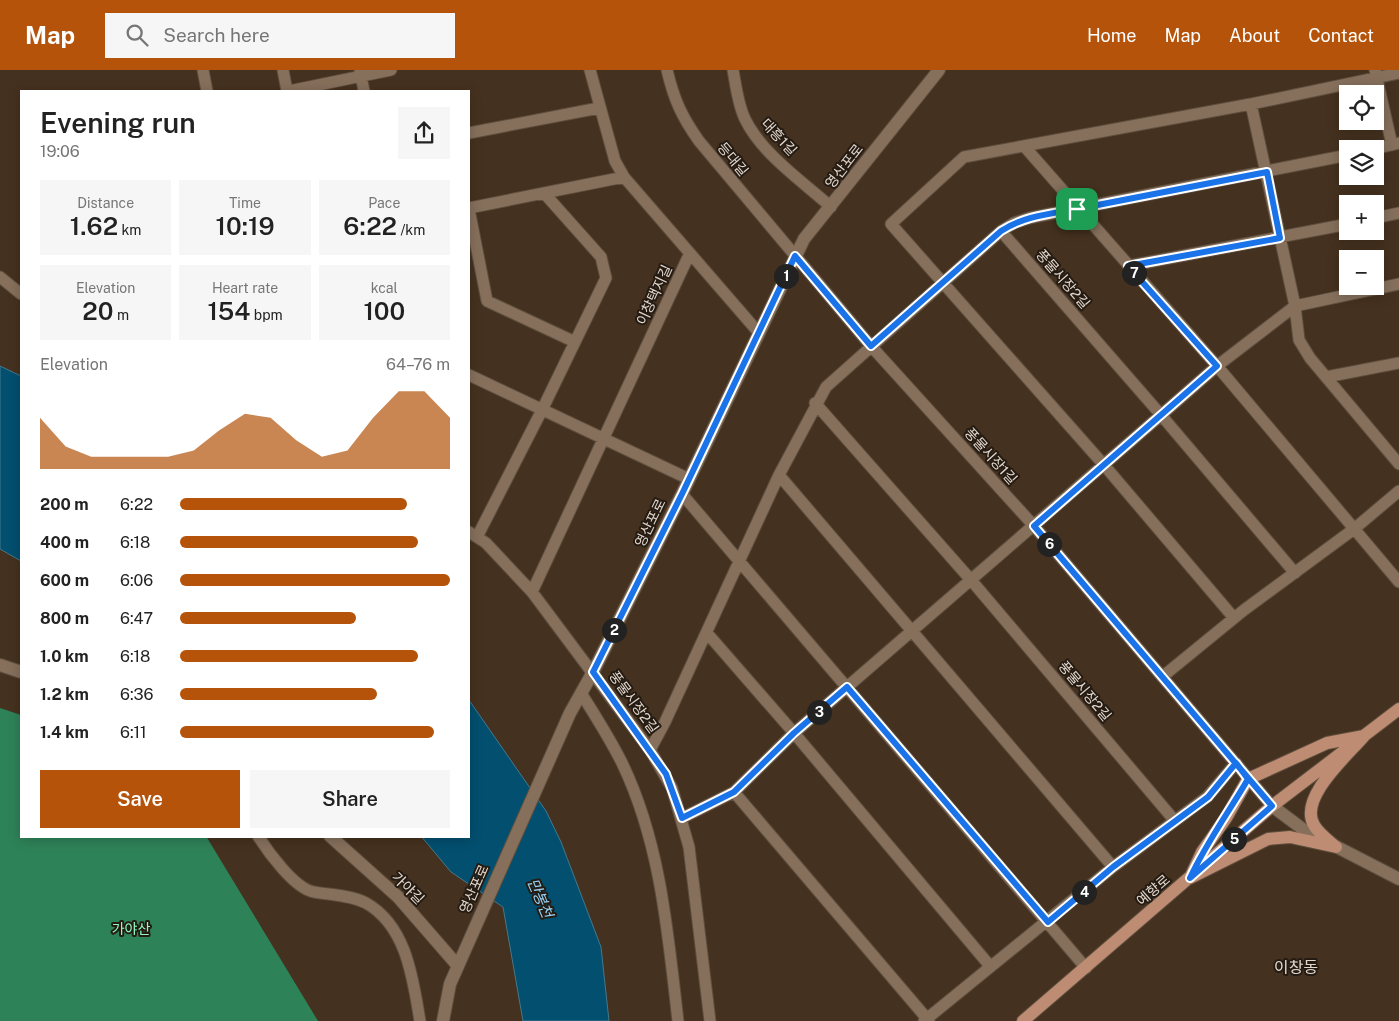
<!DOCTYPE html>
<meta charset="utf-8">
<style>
body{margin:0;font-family:"Public Sans","Noto Sans KR",sans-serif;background:#f6f6f6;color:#222;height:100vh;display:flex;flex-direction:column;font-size:19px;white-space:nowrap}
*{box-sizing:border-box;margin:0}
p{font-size:16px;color:#767676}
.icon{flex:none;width:28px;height:28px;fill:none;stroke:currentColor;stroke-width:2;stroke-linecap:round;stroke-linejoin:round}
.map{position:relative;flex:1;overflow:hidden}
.side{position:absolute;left:20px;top:20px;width:450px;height:748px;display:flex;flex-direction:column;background:#fff;border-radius:0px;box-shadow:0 2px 12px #0003}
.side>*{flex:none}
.controls{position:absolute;left:1339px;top:15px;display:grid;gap:10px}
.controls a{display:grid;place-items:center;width:45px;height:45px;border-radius:0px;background:#fff;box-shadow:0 2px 12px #0003;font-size:25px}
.pin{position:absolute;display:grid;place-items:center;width:42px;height:42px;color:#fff;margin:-21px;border-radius:10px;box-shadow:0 2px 8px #0006}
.km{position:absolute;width:25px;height:25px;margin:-12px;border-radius:50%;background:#222;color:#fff;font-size:14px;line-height:25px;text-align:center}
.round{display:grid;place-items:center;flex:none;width:52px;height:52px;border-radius:0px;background:#f6f6f6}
.overview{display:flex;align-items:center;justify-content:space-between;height:85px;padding:0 20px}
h1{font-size:28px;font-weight:600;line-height:38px}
.metrics{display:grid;grid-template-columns:repeat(3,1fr);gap:8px;height:85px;padding:5px 20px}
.metrics div{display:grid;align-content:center;border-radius:0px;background:#f6f6f6;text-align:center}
.metrics b{font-size:25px;font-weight:600}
.metrics small{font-size:14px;font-weight:400}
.metrics p{font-size:14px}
.chart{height:140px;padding:10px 20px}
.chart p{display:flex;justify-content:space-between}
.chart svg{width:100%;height:90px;margin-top:5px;fill:#b45309;opacity:.7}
.button{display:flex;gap:10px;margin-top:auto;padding:10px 20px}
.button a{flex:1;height:58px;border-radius:0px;background:#b45309;color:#fff;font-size:20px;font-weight:600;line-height:58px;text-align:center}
.button a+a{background:#f6f6f6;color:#222}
ul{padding:0 20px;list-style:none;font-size:16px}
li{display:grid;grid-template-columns:80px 60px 1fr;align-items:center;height:38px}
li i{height:12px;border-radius:6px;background:#b45309}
header{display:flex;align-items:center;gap:30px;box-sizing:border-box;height:70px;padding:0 25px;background:#b45309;color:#fff}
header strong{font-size:24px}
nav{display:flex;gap:28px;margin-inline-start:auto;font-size:18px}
.search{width:350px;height:45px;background:#f6f6f6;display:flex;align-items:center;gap:12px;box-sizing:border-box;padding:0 18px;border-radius:0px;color:#767676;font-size:19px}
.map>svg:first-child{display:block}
.forest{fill:#2e8258}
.water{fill:#034f6f;stroke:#46788b}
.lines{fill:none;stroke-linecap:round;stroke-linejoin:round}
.street-casing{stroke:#5e4e3e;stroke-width:13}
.secondary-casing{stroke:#5e4e3e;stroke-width:14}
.primary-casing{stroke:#5e4e3e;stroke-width:14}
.street{stroke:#86705c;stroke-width:11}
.secondary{stroke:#86705c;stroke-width:12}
.primary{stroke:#bd8c72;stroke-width:12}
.route-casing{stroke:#fff;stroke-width:10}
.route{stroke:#1a73e8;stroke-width:6}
.labels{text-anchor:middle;stroke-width:4;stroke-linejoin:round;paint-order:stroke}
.street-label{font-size:14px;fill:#e4d8cd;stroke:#241b13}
.park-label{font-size:14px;fill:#8dfdbf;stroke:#241b13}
.water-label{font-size:15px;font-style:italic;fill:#96d4f8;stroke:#241b13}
.quarter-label{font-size:16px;fill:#e4d8cd;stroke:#241b13}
</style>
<header>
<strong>Map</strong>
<div class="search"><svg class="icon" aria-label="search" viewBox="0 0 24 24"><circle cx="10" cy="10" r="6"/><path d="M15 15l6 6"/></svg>Search here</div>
<nav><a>Home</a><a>Map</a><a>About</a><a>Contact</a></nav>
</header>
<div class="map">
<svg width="1399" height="951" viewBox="0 0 1399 951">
<rect width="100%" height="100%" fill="#45311f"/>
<!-- forest -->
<path class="forest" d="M0 638 21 645V766H206L318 951H0Z"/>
<!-- water -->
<path class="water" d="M0 296 21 306V491L0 479Z
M469 630 546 741 561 772 601 877 609 951H523L503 837 451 802 421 766H469Z"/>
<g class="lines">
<defs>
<path id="street" d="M203 0 207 21
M283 0 287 21
M590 0 615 91 624 107 759 263
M667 0C674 30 682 47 699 71L871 276 1034 456 1272 736
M733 0C736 16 738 35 745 49 762 84 802 111 831 137
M1375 0 1392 75
M360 1 364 21
M289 21 391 0
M1251 34 1295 236 1299 270 1310 288 1399 394
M469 63 599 38
M1024 76 1217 296 1399 512
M1374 79 1399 73
M469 138 624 107
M469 139 487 231 575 272
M1375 148 1399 143
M1001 161 1161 345 1295 503
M1128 196 1348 154
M0 207 21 224
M469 305 689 409
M1326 307 1399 293
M815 333 971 510 1175 751
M779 405 1113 797
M682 424 1086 898
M469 462 486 473 532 522 650 680
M477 467 542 340 606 208 601 187 544 123
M532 522 689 185
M1234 548 1104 395 891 154 964 87 1251 34 1399 3
M707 563 794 663 990 896
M1162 607 1244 540 1354 459 1399 421
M581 623C596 647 611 670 623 695 661 775 668 865 678 951
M734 722 929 951
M682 748 734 722 794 663 1161 345 1217 296 1295 236 1399 214
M258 766C268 782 295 819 314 822 331 825 350 825 366 833 407 856 413 910 420 951
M710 951 689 777 672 718 650 680 665 652 779 405 826 317 1001 161 1014 153 1029 148 1348 85
M924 951 1113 797 1207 727 1236 693"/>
<path id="secondary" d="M0 595 21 602
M1272 736 1304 760 1399 809
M330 766 398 827 458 896
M443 951 450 914 570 643 593 602 682 424 804 169 939 0"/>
<path id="primary" d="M1364 666C1347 686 1298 728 1314 755 1318 763 1329 771 1336 777L1290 767 1268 769 1190 808 1202 782 1226 748 1248 709 1327 673Z
M1023 951 1272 736 1399 639"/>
</defs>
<!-- street casing -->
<use href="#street" class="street-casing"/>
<!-- secondary casing -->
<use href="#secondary" class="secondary-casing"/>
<!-- primary casing -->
<use href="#primary" class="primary-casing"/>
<!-- street -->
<use href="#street" class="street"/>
<!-- secondary -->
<use href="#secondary" class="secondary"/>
<!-- primary -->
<use href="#primary" class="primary"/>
</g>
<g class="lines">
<defs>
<path id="route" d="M1077 139C1050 144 1024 146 1001 161L871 276 795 186 682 424 593 602 666 704 682 748 734 722 794 663 847 617 1048 852 1113 797 1208 727 1236 693 1248 709C1229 742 1206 773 1190 808L1272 736 1034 456 1217 296 1128 196 1280 168 1267 102 1077 139"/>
</defs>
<!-- route casing -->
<use href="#route" class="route-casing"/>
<!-- route -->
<use href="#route" class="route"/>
</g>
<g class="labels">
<!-- street labels -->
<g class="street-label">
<text transform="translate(779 67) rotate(47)" y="5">대흥1길</text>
<text transform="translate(733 89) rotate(50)" y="5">등대길</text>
<text transform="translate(844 96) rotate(-52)" y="5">영산포로</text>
<text transform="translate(1063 209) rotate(49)" y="5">풍물시장2길</text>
<text transform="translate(654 225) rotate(-65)" y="5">이창택지길</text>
<text transform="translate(991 386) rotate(48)" y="5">풍물시장1길</text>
<text transform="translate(650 453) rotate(-64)" y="5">영산포로</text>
<text transform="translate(1085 621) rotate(50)" y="5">풍물시장2길</text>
<text transform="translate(634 632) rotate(54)" y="5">풍물시장2길</text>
<text transform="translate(408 818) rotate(45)" y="5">가야길</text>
<text transform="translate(474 819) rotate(-66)" y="5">영산포로</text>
<text transform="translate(1153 820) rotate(-41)" y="5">예향로</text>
</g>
<!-- park labels -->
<g class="park-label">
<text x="131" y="864">가야산</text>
</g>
<!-- water labels -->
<g class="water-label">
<text transform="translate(540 828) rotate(67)" y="5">만봉천</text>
</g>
<!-- quarter labels -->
<g class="quarter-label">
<text x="1296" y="903">이창동</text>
</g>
</g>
</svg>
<div class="controls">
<a><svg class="icon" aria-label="locate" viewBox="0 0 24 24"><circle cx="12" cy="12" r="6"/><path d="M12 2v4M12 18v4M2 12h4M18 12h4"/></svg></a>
<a><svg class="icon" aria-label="layers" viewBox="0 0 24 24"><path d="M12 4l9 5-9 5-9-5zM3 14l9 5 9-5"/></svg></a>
<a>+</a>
<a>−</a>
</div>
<div class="pin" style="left:1077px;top:139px;background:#1e9e55"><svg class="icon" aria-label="arrive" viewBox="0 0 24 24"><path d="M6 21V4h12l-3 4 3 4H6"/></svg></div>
<b class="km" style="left:786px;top:206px">1</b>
<b class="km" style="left:614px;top:560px">2</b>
<b class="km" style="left:819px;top:642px">3</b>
<b class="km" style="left:1084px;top:822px">4</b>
<b class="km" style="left:1234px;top:769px">5</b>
<b class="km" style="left:1049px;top:474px">6</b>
<b class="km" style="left:1134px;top:203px">7</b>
<section class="side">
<div class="overview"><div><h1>Evening run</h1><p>19:06</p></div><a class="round"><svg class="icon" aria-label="share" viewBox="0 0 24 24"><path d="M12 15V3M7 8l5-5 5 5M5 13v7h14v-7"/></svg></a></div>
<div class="metrics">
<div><p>Distance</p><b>1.62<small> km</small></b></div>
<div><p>Time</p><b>10:19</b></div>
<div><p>Pace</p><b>6:22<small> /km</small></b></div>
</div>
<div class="metrics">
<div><p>Elevation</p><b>20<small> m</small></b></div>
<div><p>Heart rate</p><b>154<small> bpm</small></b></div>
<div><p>kcal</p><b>100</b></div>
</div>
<div class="chart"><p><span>Elevation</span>64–76 m</p>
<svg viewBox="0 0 160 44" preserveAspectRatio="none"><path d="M0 44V19L10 33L20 38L30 38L40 38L50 38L60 35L70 25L80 17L90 19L100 30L110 38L120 35L130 19L140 6L150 6L160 19V44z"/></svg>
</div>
<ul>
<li><b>200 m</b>6:22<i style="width:84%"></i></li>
<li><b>400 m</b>6:18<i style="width:88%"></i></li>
<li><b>600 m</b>6:06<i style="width:100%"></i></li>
<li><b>800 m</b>6:47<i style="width:65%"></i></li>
<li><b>1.0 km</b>6:18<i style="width:88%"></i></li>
<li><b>1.2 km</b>6:36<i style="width:73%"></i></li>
<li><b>1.4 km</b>6:11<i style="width:94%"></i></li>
</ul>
<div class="button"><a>Save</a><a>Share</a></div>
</section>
</div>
